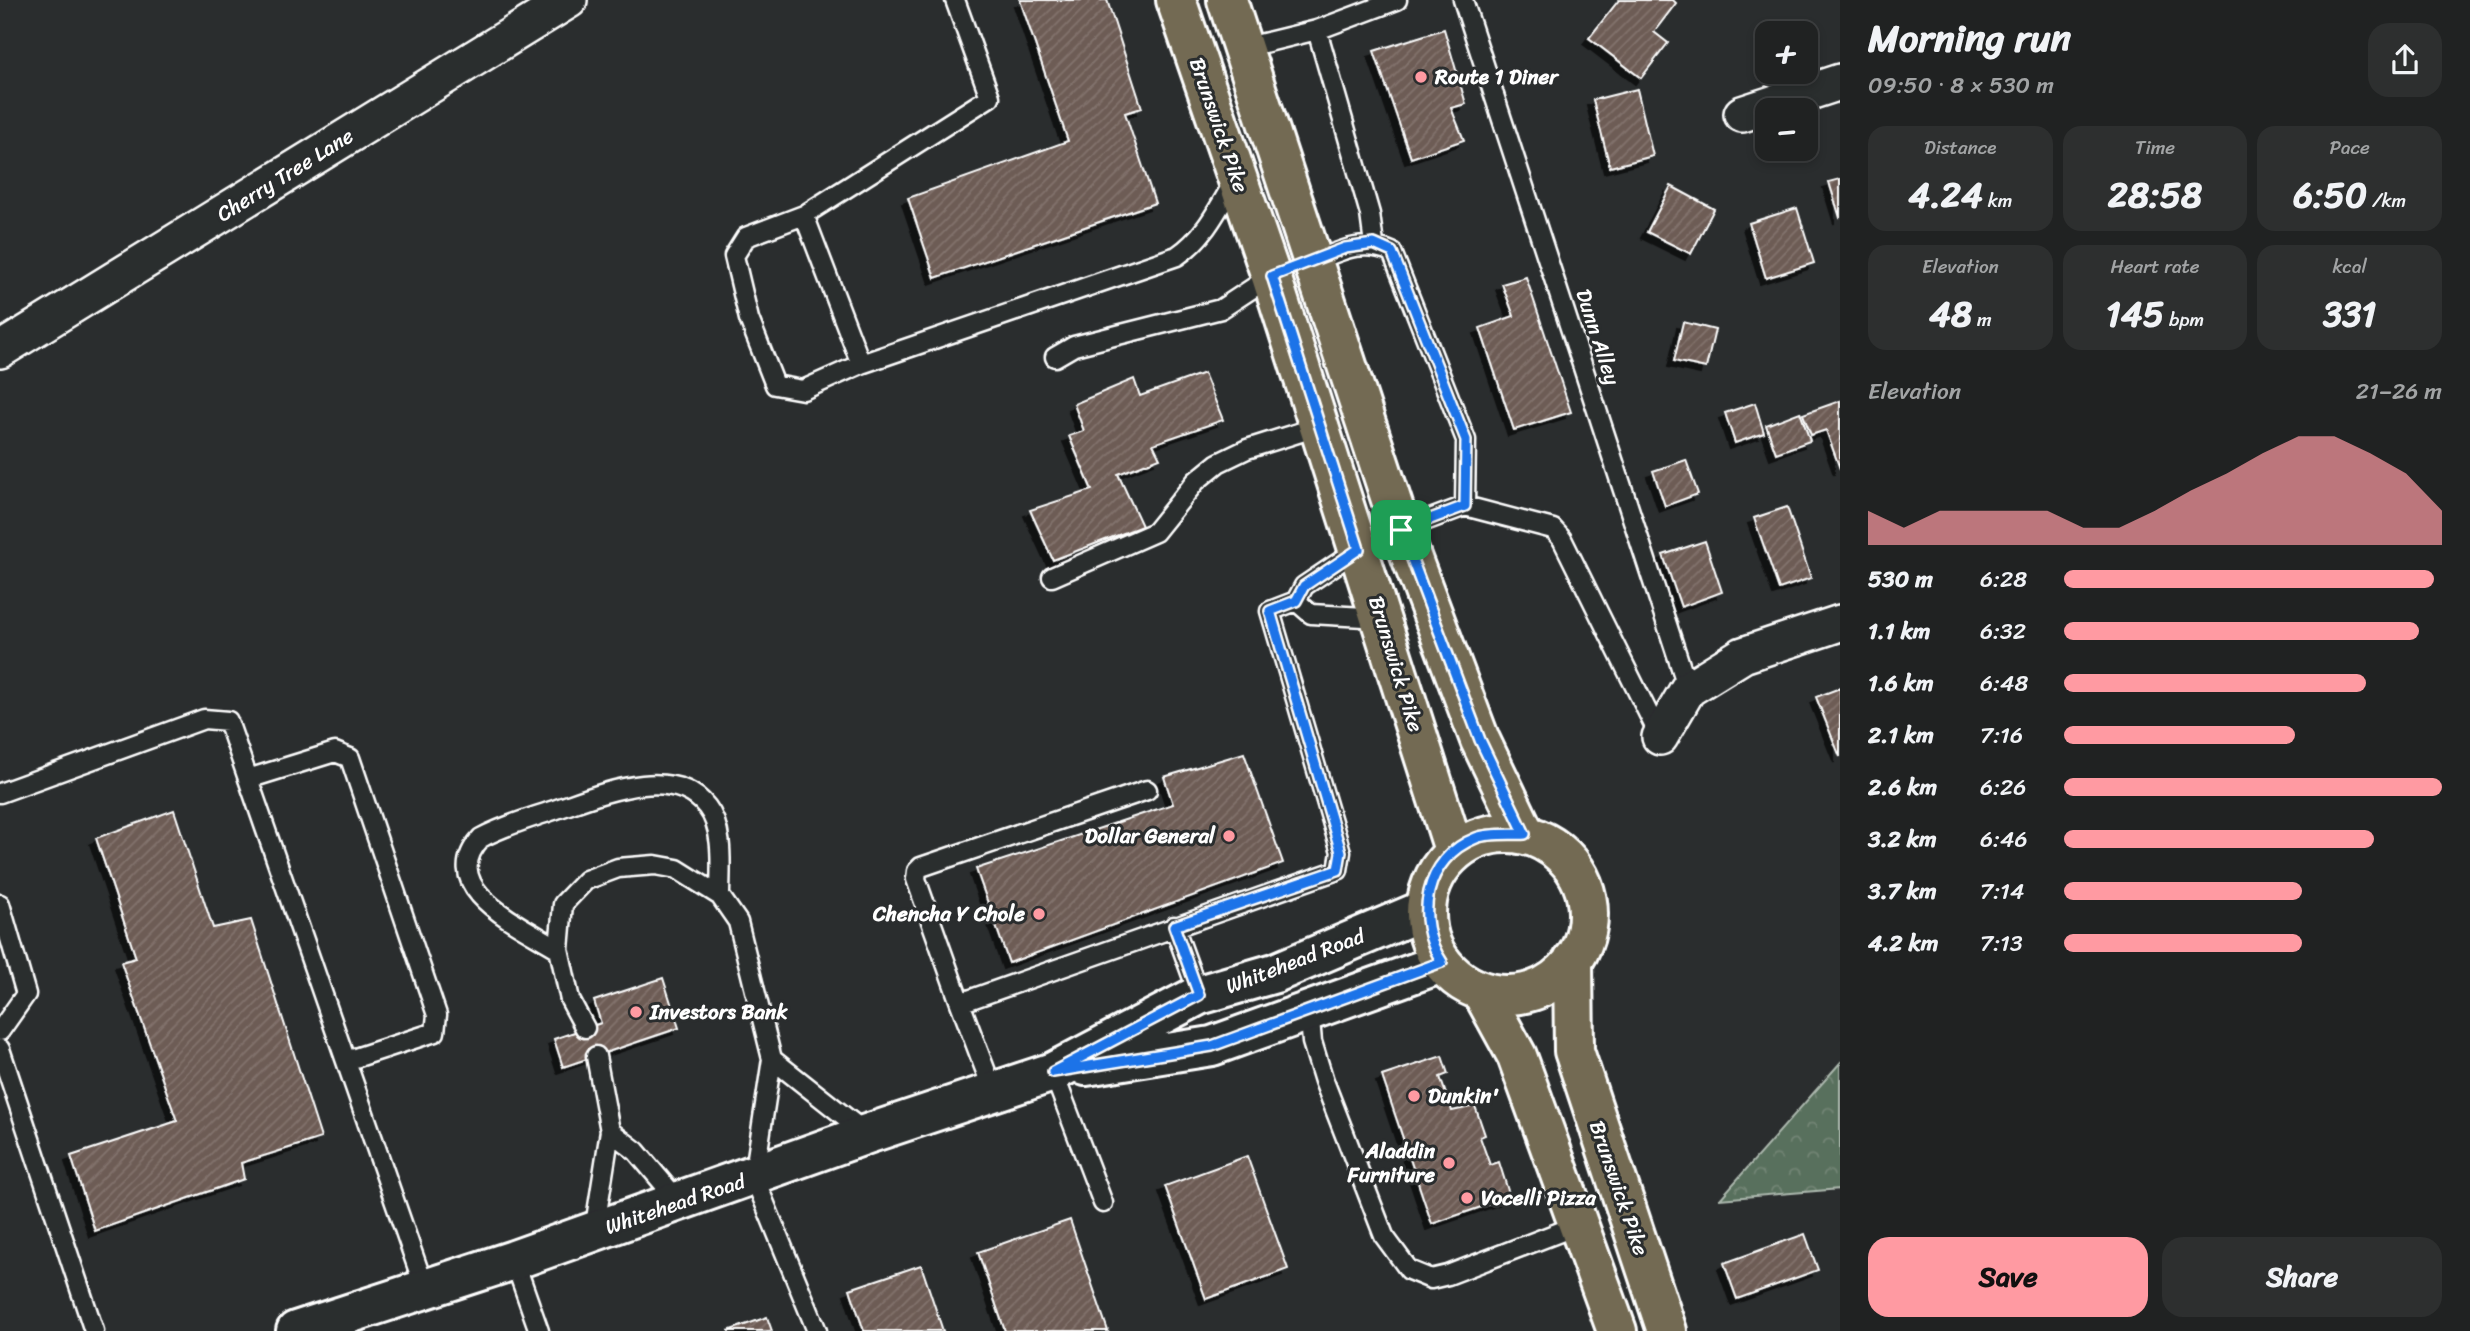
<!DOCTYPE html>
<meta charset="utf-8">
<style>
body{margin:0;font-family:Sriracha,sans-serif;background:#2d2f2f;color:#f1f3f6;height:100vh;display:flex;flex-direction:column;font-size:26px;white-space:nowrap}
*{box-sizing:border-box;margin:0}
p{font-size:23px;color:#a2a4a5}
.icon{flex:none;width:38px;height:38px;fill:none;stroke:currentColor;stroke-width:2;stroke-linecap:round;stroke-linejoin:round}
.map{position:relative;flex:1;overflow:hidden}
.sheet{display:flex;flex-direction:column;background:#202222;width:630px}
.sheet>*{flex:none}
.controls{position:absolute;left:1755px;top:21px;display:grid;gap:14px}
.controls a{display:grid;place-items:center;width:63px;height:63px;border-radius:14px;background:#202222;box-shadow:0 4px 10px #0003,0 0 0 2px #3d3f40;font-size:35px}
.pin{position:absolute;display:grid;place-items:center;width:60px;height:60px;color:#fff;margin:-30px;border-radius:14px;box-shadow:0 4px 10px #0006}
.round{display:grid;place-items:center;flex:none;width:74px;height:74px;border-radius:21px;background:#2d2f2f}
.overview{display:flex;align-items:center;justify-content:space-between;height:119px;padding:0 28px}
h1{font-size:38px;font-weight:700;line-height:52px}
.figures{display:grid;grid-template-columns:repeat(3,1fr);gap:10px;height:119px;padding:7px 28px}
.figures div{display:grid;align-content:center;border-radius:18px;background:#2d2f2f;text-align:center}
.figures b{font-size:35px;font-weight:700}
.figures small{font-size:19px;font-weight:400}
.figures p{font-size:19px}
.chart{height:196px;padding:14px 28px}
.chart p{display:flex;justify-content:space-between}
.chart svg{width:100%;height:126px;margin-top:7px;fill:#ff9aa2;opacity:.7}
.action{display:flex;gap:14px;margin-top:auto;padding:14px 28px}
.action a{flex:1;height:80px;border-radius:21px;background:#ff9aa2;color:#111;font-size:28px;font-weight:700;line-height:80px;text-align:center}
.action a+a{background:#2d2f2f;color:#f1f3f6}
ul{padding:0 28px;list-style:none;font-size:23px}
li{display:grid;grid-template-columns:112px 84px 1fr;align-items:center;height:52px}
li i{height:18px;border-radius:9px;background:#ff9aa2}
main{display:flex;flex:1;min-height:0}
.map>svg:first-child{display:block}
.forest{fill:url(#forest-crowns);stroke:#acb8ae;stroke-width:2}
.building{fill:url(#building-hatch);stroke:#fff;stroke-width:2;filter:url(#shadow)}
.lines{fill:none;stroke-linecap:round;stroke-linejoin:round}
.lane-casing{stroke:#fff;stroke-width:23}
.street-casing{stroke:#fff;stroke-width:40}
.secondary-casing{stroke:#fff;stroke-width:44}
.primary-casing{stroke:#fff;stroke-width:44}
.lane{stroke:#2a2d2e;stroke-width:18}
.street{stroke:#2a2d2e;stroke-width:35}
.secondary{stroke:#2a2d2e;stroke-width:38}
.primary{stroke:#736b52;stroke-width:38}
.route-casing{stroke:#fff;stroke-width:14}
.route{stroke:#1a73e8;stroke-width:9}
.poi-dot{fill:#ff9aa2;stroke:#2a2d2e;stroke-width:2.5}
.labels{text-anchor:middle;stroke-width:6;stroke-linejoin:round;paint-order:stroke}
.poi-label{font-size:21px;font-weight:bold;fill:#fff;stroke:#2a2d2e;text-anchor:start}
.street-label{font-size:21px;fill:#fff;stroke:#2a2d2e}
</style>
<main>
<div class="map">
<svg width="1840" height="1331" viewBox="0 0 1840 1331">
<defs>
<pattern id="forest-crowns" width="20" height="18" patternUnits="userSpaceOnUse" patternTransform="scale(1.75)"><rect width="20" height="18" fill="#59705d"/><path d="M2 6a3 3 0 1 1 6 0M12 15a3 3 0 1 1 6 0" fill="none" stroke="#728575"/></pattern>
<pattern id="building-hatch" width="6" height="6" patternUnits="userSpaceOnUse" patternTransform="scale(1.75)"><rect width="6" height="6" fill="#6d5c55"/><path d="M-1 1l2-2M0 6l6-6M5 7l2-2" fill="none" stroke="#83746e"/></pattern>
<filter id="shadow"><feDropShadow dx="-6" dy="6" stdDeviation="0" flood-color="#0009"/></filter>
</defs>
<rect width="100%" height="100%" fill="#2a2d2e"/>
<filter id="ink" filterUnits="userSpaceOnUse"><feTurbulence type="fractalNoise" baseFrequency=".0143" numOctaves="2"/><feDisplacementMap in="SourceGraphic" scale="14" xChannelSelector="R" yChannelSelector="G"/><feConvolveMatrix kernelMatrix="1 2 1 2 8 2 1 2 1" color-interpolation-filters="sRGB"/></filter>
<g filter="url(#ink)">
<!-- forest -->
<path class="forest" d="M1840 1063V1189L1719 1199H1720Z"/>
<!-- building -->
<path class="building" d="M1020 0H1107L1142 108 1125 113 1155 203 935 278 908 198 1068 141Z
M1619 0H1673L1676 3 1654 32 1668 43 1641 78 1589 38Z
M1444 29 1466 104 1451 108 1464 140 1411 158 1374 51Z
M1637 89 1653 156 1610 167 1593 100Z
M1840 179V218L1829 182Z
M1671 186 1714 209 1691 254 1647 232Z
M1797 208 1814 263 1766 278 1749 223Z
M1526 277 1571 412 1514 430 1480 328 1514 316 1502 284Z
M1683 322 1715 330 1706 368 1674 361Z
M1204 373 1223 420 1153 444 1160 458 1118 474 1142 526 1053 560 1030 510 1092 490 1069 436 1084 431 1074 404 1134 379 1140 396Z
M1840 401V469L1826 430 1811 435 1803 414Z
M1755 403 1764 433 1735 443 1725 413Z
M1800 412 1810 441 1776 453 1766 425Z
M1686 460 1698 494 1665 506 1653 471Z
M1787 507 1811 578 1779 589 1754 518Z
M1705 541 1722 592 1681 607 1663 555Z
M1840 688V757L1816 697Z
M1244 753 1283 863 1009 963 976 869 1173 804 1164 777Z
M174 810 213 928 251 920 321 1138 241 1163 244 1179 95 1231 71 1156 177 1121 121 962 136 958 96 838Z
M663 978 679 1028 563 1067 554 1039 601 1023 594 1001Z
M1442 1056 1448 1074 1440 1077 1452 1111 1475 1106 1485 1135 1480 1137 1490 1165 1499 1162 1510 1197 1432 1224 1382 1076Z
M1247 1156 1288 1269 1206 1299 1165 1186Z
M1070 1220 1108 1331H1005L978 1252Z
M1805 1234 1818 1270 1737 1299 1724 1263Z
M921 1265 943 1331H864L850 1289Z
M767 1317 772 1331H728Z"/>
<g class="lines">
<defs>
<path id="lane" d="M955 0 990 97 804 215 861 364 1177 256C1205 237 1218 209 1235 180
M1463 0 1688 689
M1317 30 1370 214 1374 244
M1243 48 1317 30 1397 0
M804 215 746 237 734 256 749 319 775 385 803 390 861 364
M1313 262C1342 250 1362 239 1392 252L1466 440 1465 506 1401 530
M1055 357 1074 346 1221 309 1271 276
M1465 506 1553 529 1562 539 1660 737
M1052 577 1155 532 1196 481 1218 463 1247 449 1320 426
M1296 601 1311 614 1382 618
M248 779 335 752 350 758 437 1015 435 1032 346 1061
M0 793 204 719 228 721 425 1289
M0 904 26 994 0 1031
M1174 926 1199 995
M559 949C523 926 434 889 481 838 503 826 528 819 551 811 594 797 671 761 707 807 725 830 720 869 720 896
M960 1003 916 879 917 871 921 867 1147 790
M1309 1008 1312 1042 1324 1081 1384 1236 1409 1270 1431 1279 1448 1275 1578 1225
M585 1028 570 1000 559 949 563 904 586 880 618 868 655 865 677 869 720 896 738 922 772 1059 867 1134
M0 1049 94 1331
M772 1059 754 1177 817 1331
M1053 1072 1103 1203
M994 1093 960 1003 1338 870 1341 852 1270 611 1296 601 1304 586 1359 549
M610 1131 636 1151 680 1203
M594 1232 610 1131 596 1056
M514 1260 539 1331"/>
<path id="street" d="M1742 114 1840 82
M0 350 569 0
M1660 737 1688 689 1743 655 1840 623"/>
<path id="secondary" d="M1086 1066 1212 1046 1442 963
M296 1331 514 1260 867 1134 1053 1072 1199 995 1275 973 1426 909"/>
<path id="primary" d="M1176 0 1271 276 1454 850
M1227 0 1401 530 1480 740 1525 834
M1426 914a81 81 0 1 1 162 0a81 81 0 1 1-162 0Z
M1573 960 1574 1051 1667 1331
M1482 992 1517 1056 1617 1331"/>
</defs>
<!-- lane casing -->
<use href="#lane" class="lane-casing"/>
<!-- street casing -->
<use href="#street" class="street-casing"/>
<!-- secondary casing -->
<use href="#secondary" class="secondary-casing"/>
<!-- primary casing -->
<use href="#primary" class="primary-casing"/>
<!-- lane -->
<use href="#lane" class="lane"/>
<!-- street -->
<use href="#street" class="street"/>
<!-- secondary -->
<use href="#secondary" class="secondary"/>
<!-- primary -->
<use href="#primary" class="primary"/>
</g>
</g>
<g class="lines" filter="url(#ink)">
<defs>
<path id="route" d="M1374 244 1392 252 1466 440 1465 506 1401 530 1480 740 1525 834C1510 835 1489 833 1476 838 1424 858 1414 920 1442 962L1212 1046 1053 1072 1199 995 1174 926 1338 870 1341 852 1270 611 1296 601 1304 586 1359 549 1272 276 1345 248Z"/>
</defs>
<!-- route casing -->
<use href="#route" class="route-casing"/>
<!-- route -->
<use href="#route" class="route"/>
</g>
<!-- markers -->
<g class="poi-dot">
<circle cx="1421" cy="77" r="7"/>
<circle cx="1229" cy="836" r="7"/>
<circle cx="1039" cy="914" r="7"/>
<circle cx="636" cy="1012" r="7"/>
<circle cx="1414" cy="1096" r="7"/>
<circle cx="1449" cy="1163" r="7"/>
<circle cx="1467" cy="1198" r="7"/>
</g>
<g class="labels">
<!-- poi labels -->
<g class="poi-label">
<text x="1435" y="84">Route 1 Diner</text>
<text x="1215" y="843" text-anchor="end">Dollar General</text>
<text x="1025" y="921" text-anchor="end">Chencha Y Chole</text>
<text x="650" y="1019">Investors Bank</text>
<text x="1428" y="1103">Dunkin'</text>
<text x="1435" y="1158" text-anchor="end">Aladdin<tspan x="1435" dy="24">Furniture</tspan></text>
<text x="1481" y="1205">Vocelli Pizza</text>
</g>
<!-- street labels -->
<g class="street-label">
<text transform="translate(1219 125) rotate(71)" y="7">Brunswick Pike</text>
<text transform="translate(285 175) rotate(-32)" y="7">Cherry Tree Lane</text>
<text transform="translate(1598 337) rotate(72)" y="7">Dunn Alley</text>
<text transform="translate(1396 664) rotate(73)" y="7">Brunswick Pike</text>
<text transform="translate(1295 961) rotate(-21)" y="7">Whitehead Road</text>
<text transform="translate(1619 1188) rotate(71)" y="7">Brunswick Pike</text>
<text transform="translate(675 1204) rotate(-19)" y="7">Whitehead Road</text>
</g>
</g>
</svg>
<div class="controls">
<a>+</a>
<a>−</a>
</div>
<div class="pin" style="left:1401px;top:530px;background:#1e9e55"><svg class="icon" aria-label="arrive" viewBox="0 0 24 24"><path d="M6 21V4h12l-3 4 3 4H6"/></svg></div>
</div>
<section class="sheet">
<div class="overview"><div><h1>Morning run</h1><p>09:50 · 8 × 530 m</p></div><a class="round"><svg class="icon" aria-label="share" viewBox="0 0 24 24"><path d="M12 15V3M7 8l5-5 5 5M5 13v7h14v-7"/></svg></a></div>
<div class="figures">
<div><p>Distance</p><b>4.24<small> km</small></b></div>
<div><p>Time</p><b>28:58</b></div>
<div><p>Pace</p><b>6:50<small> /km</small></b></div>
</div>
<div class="figures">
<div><p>Elevation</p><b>48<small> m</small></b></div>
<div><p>Heart rate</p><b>145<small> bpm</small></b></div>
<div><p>kcal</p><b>331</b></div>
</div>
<div class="chart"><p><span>Elevation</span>21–26 m</p>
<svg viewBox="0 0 160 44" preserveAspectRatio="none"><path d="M0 44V32L10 38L20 32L30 32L40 32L50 32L60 38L70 38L80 32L90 25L100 19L110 12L120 6L130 6L140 12L150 19L160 32V44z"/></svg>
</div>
<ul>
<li><b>530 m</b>6:28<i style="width:98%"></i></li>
<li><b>1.1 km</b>6:32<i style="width:94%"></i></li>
<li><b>1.6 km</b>6:48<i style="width:80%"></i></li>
<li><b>2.1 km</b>7:16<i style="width:61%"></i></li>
<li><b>2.6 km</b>6:26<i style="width:100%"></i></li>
<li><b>3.2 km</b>6:46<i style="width:82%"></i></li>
<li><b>3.7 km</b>7:14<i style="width:63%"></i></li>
<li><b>4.2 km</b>7:13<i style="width:63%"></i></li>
</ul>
<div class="action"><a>Save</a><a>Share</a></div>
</section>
</main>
